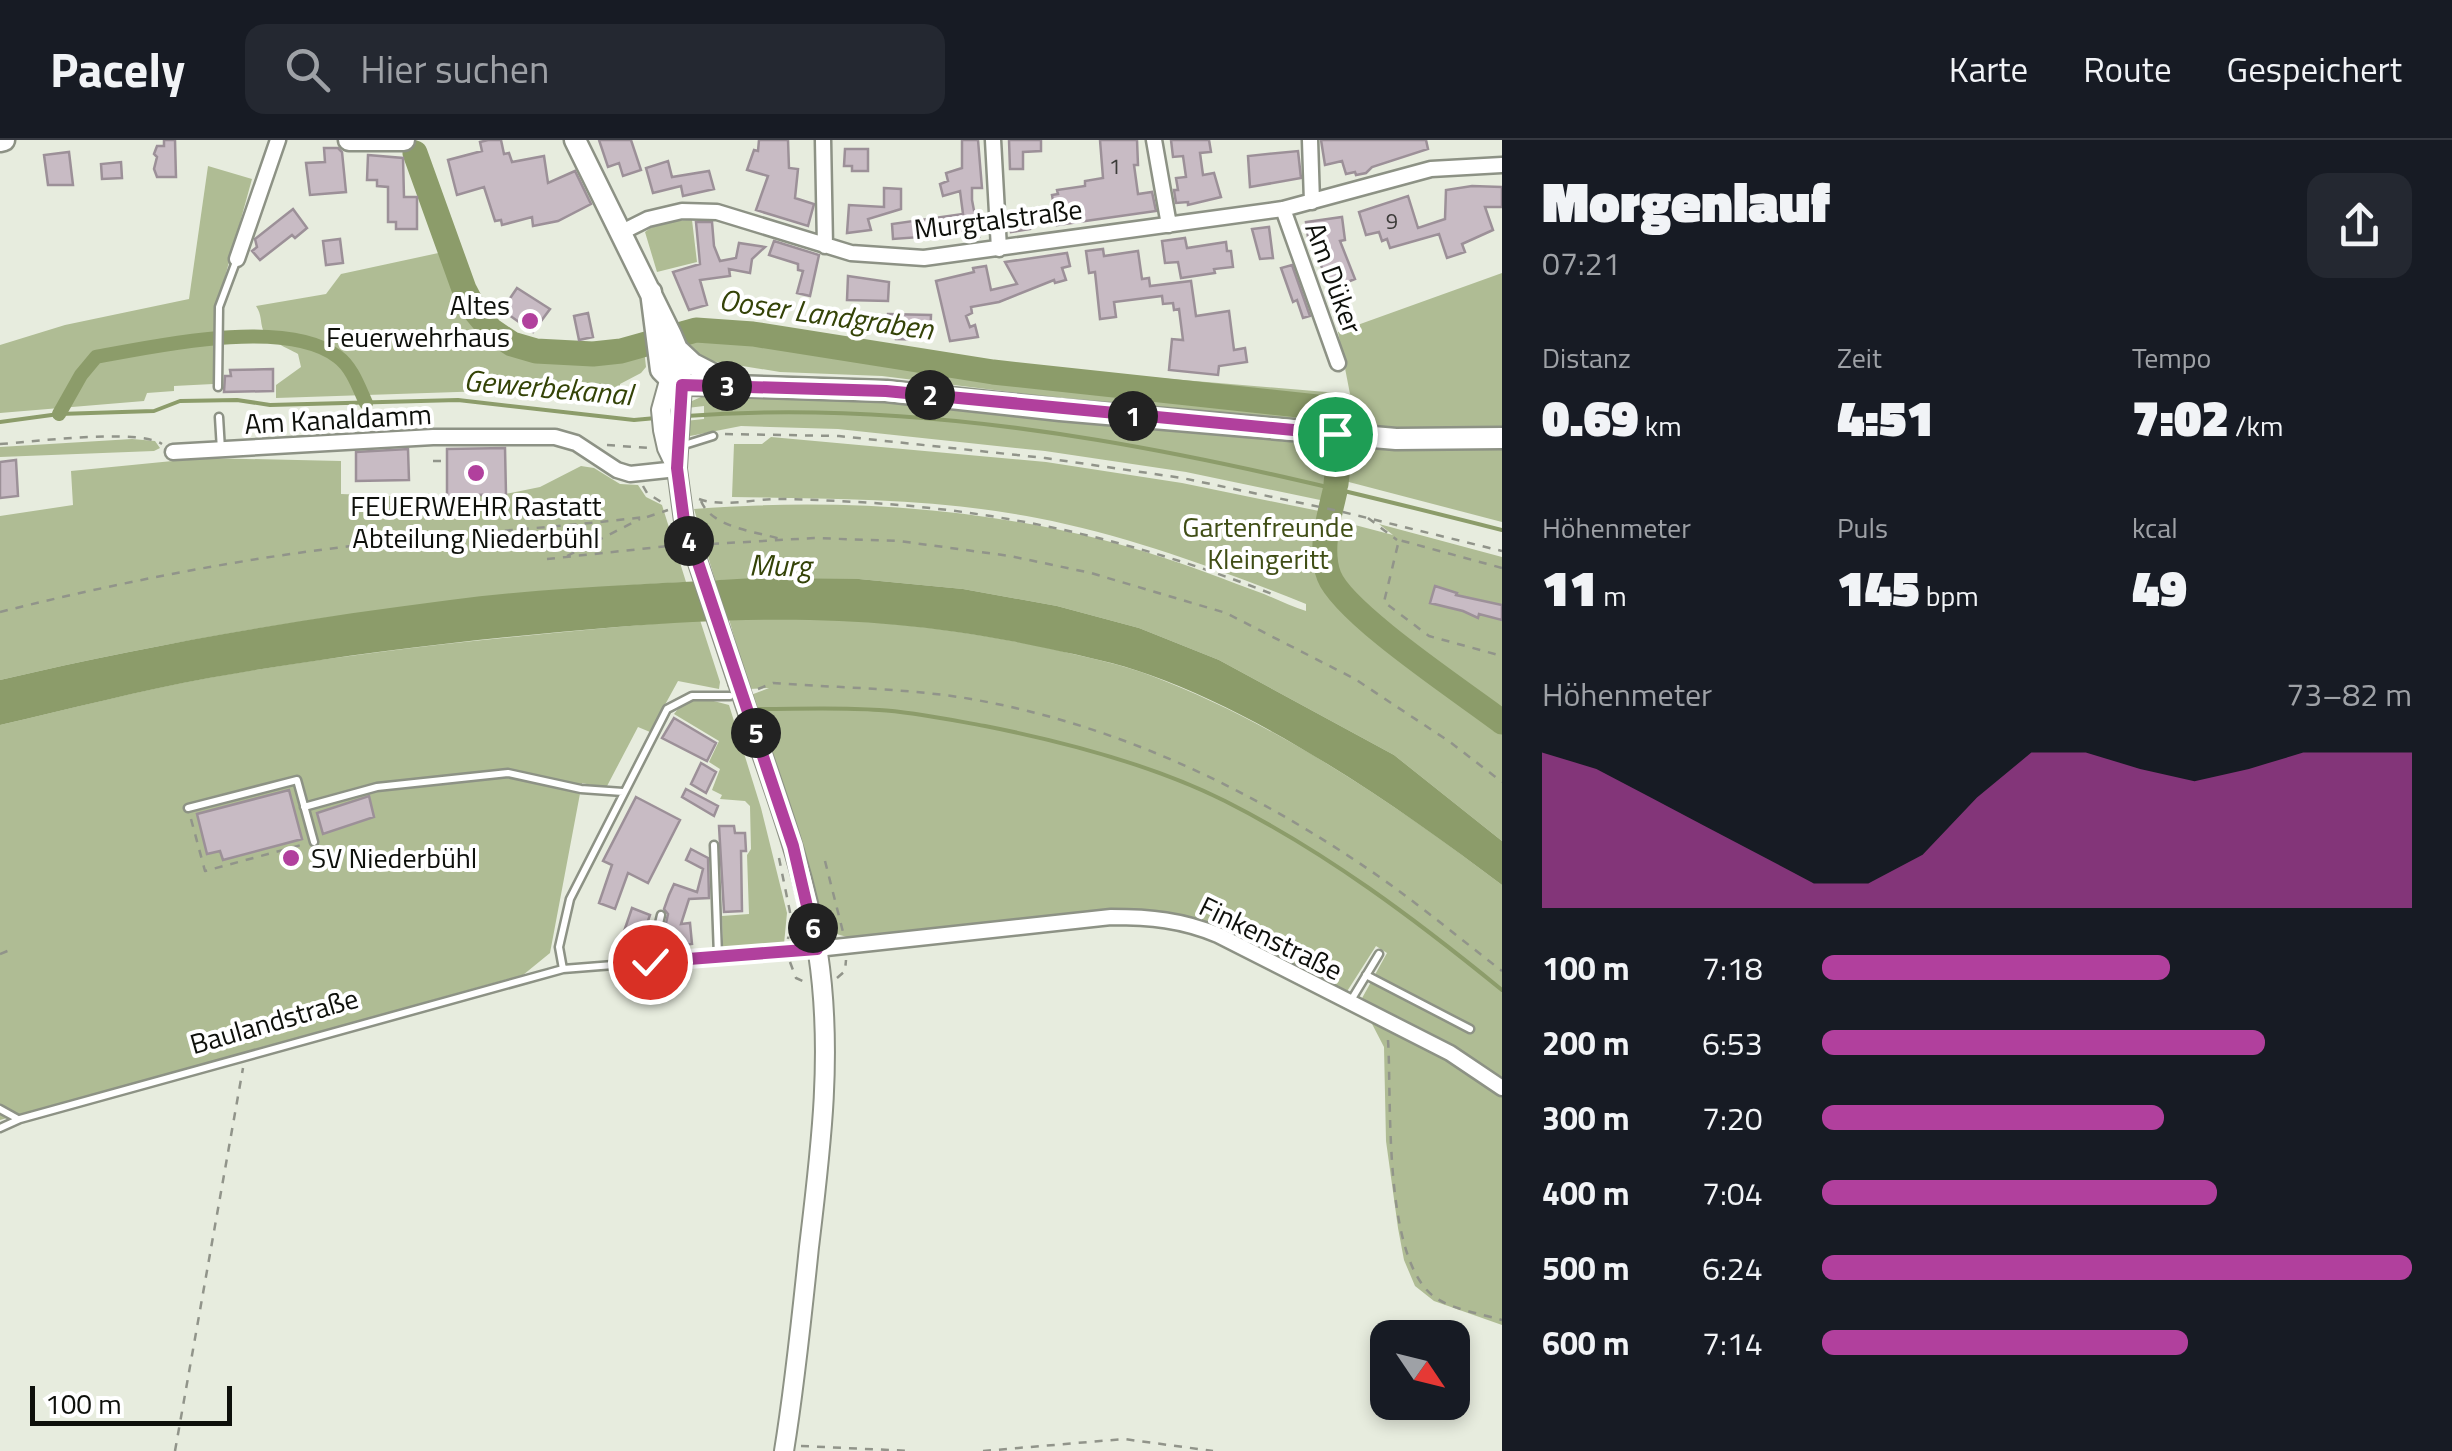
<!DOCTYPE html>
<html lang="de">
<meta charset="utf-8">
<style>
body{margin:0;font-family:"Titillium Web",sans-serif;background:#242831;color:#f1f3f6;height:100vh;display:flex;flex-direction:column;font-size:38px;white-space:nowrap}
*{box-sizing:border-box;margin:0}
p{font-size:32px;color:#9ea1a6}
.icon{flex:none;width:55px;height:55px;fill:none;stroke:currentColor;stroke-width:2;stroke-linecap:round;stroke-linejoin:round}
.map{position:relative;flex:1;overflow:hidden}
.drawer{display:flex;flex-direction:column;background:#171b24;width:950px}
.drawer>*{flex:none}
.needle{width:65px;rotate:125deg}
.tools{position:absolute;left:1370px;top:1180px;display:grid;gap:20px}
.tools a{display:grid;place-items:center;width:100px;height:100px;border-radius:20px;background:#171b24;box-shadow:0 5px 15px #0003;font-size:50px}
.scale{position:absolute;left:30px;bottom:25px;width:202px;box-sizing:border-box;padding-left:10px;border:5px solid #0e100b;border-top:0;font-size:28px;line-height:35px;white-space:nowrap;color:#0e100b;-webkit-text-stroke:8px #fff;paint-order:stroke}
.pin{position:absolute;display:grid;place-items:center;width:85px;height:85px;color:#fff;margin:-42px;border:5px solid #fff;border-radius:50%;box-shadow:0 2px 10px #0007}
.km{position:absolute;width:50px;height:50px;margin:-25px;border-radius:50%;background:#222;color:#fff;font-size:28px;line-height:50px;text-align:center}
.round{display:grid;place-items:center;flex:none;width:105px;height:105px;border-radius:20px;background:#242831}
.summary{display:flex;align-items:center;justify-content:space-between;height:170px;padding:0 40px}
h1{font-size:55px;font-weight:800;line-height:75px}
.stats{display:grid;grid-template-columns:repeat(3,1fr);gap:15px;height:170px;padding:10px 40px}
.stats div{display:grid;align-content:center}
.stats b{font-size:50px;font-weight:800}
.stats small{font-size:28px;font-weight:400}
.stats p{font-size:28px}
.chart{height:280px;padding:20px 40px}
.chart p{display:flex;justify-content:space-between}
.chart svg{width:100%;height:180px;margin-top:10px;fill:#b1409d;opacity:.7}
ul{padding:0 40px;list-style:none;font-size:32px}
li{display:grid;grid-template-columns:160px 120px 1fr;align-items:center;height:75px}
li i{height:25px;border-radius:12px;background:#b1409d}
header{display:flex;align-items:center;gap:60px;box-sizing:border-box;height:140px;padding:0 50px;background:#171b24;border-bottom:2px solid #363941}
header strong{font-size:48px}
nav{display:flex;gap:55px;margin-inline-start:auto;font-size:35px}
.search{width:700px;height:90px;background:#242831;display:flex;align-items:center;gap:25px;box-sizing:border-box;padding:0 35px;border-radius:20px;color:#9ea1a6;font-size:38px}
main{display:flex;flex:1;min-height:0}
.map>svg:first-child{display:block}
.green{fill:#afbc94}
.water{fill:#8c9c6a}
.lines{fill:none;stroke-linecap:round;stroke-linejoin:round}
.stream{stroke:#8c9c6a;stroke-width:4}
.canal{stroke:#8c9c6a;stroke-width:14}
.river{stroke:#8c9c6a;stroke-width:25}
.building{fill:#c8bbc4;stroke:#9c9098;stroke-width:2.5}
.service-casing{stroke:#8d9285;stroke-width:11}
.minor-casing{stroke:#8d9285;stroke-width:19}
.tertiary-casing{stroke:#8d9285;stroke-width:22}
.secondary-casing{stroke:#8d9285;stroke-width:25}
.path{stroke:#91948a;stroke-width:2.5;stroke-dasharray:8 8;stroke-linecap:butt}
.service{stroke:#fff;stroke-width:6}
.minor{stroke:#fff;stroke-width:14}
.tertiary{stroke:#fff;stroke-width:18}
.secondary{stroke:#fff;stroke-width:20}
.tertiary-bridge-casing{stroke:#8d9285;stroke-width:22;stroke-linecap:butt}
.tertiary-bridge{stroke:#fff;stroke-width:18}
.route-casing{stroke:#fff;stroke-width:20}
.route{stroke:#b1409d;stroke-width:12}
.poi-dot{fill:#b1409d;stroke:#fff;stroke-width:4}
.labels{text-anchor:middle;stroke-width:8;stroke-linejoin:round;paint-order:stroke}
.number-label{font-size:22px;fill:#3c3b39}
.street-label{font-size:28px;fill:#0e100b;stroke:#fff}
.poi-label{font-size:28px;fill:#0e100b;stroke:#fff;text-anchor:end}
.park-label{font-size:28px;fill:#404e16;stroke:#fff}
.water-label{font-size:30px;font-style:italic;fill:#344307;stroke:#fff}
</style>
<header>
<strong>Pacely</strong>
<div class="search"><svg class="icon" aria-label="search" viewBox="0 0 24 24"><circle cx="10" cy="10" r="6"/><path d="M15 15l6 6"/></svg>Hier suchen</div>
<nav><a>Karte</a><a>Route</a><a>Gespeichert</a></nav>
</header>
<main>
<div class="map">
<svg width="1502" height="1311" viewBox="0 0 1502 1311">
<rect width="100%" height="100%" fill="#e7ecde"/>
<!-- green -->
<path class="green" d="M208 26 252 39 215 173 213 244 174 246V251L147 253 144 261 0 273V205L65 185 189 159Z
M692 80 697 122 657 132 645 92C658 81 675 81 692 80Z
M443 112C454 139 463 175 486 195 522 228 601 224 644 209L646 227 641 233 620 244V254L626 262 622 266 611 262 588 264 568 255 521 250 276 258V245L301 227 298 214C288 208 268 201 263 190 260 181 262 175 256 166L326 154 341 134Z
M1502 133V287L1402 290 1035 255 882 236 780 232 705 220 685 201 678 187 714 182 733 184 865 203 958 221 1350 254 1338 192Z
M801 255 865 258 1329 306 1325 361 1186 332 1045 311 838 289 741 286 685 297V281L704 279V266L687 268 692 261 701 257Z
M771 297 1046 322 1182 343 1324 372C1319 420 1318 436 1352 474L1502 587V701L1394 615 1219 520 1139 488 1057 466 963 449 859 439 715 440 694 369C845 357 1003 368 1149 413 1188 425 1226 440 1264 454 1278 460 1293 467 1306 471V464C1218 429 1130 396 1037 378 936 358 834 359 732 357L734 304H762Z
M132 299 155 301 160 308 154 311 0 317V307Z
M1502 305V382L1345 341 1352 307Z
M203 318 341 321V354L417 357 505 354 540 347 581 326 594 328 620 344 638 345 646 357 662 365 686 442C454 454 226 487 0 540V376L73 365 71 331Z
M1332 379 1393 395 1379 384 1502 417V578L1350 459C1329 432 1327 412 1332 379Z
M786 477C879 480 967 490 1057 510 1088 518 1121 524 1152 536 1276 583 1397 665 1502 745V937L1450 904 1361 860 1387 813 1376 806 1346 853 1199 780 1169 772 1127 770 847 797 826 791 796 684 748 556 769 548 749 549 729 479Z
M700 480 720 542 719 549 678 541 650 592 638 587 606 648 582 643 550 813 523 835 0 980V585C69 569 138 551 208 538 371 509 535 494 700 480Z
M702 558 729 565 761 668 787 773 784 804 723 808 722 776 749 774 747 715 751 709 750 666 745 661 720 659 722 655 712 650 720 629 709 622 719 601 674 574 684 561Z
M1370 880 1438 913 1502 956V1185L1434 1161 1415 1146 1404 1120 1398 1088 1386 1001 1384 907Z"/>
<!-- water -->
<path class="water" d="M755 438 859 439 963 449 1057 466 1139 488 1219 520 1394 615 1502 701V745C1402 669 1268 577 1150 535 1117 523 1083 516 1050 509 896 475 773 475 617 487 480 498 344 514 209 538 139 551 69 569 0 585V540C149 505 299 479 450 460 551 447 653 444 755 438Z"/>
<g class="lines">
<!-- stream -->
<path class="stream" d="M1328 271 1329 274
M686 276C961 255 1237 323 1502 390
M0 282 59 274 154 271 180 261 237 260 270 265 458 260 634 280 656 278
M757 569C798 569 839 567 879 570 914 572 951 580 985 586 1066 602 1151 624 1225 661 1326 712 1415 779 1502 850"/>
<!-- canal -->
<path class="canal" d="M59 274 81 235 96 217C155 206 287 177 338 217 352 227 359 248 366 263"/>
<!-- river -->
<path class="river" d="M415 13 464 149 476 172 491 190 512 204 536 211 593 214 621 211 696 190 753 194 993 232 1317 267C1351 287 1339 310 1336 344
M1335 351C1329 377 1319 410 1329 436 1344 474 1464 553 1502 582"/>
</g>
<!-- building -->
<path class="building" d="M164 0H175L176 37H157L154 29 157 17 154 14 157 6H164Z
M488 0H501L504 14 509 13 512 22 544 16 548 43 575 31 591 64 558 81 533 86 532 77 502 85 501 80 495 81 484 47 457 55 448 20 482 11 480 2Z
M599 0H631L641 30 623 36 619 23 608 27Z
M759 0H788L789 28 798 29 795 58 814 64 808 86 756 70 768 36 747 30 754 10 758 11Z
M962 0H978L982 48H972V60L979 97 963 99 962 94 893 99 892 84 963 74 960 51 943 56 940 44 948 41 946 33 962 28Z
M1009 0H1041V11L1023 12V29H1010Z
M1100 0H1137L1138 25H1134L1138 54 1152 52 1156 71 1057 85 1052 55 1058 54 1057 50 1085 46V41L1103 38Z
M1171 0H1209L1211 12 1200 13 1203 35 1214 33 1221 57 1188 65V62L1176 63 1174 50H1178L1176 38 1186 37 1183 16 1173 17Z
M1321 0H1426L1428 9 1372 27 1366 33 1356 35 1355 32 1346 34 1342 21 1325 25Z
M324 8H338L342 12 346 52 310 55 306 23 325 22Z
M845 9H868V31H852V26H844Z
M1298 11 1301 38 1250 47 1248 16Z
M69 12 73 45H48L44 15Z
M368 15 403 18 404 57H417V89H396V82H388V47L377 46V40H367Z
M668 21 672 37 709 31 714 49 683 56 681 46 653 53 646 28Z
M121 22 122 38 102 39 101 24Z
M1472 46 1502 47V67H1485L1493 90 1462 104 1465 112 1447 118 1439 94 1390 108 1387 99 1382 101 1379 92 1366 95 1359 72 1408 56 1418 88 1445 79 1446 50Z
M884 48 901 49V69L868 79 871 90 847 93 849 65 884 67Z
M293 69 307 88 295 98 292 95 260 120 252 111 257 107 255 99Z
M1027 69 1030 89 1011 92 1008 72Z
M1342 77 1345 100 1340 101 1355 139 1330 149 1313 104 1309 105 1306 82Z
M696 82H712L714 106 720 121 736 118 739 103 765 107 752 119 750 133 729 129 730 136 700 140 707 165 689 170 673 132 700 124Z
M1269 87 1273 118 1260 119 1252 89Z
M1185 98 1187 108 1226 102 1227 111H1231L1233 127 1214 129 1215 133 1181 138 1178 122 1165 123 1162 101Z
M340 99 343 123 326 125 323 101Z
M774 101 819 115 810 156 797 153 803 131 798 130V124L769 115Z
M1103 109 1104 116 1138 111 1142 139 1149 138 1150 146 1191 141 1196 176 1229 171 1234 210 1245 208 1247 222 1219 226 1218 235 1169 230 1172 199 1183 200 1179 169 1174 170 1173 163 1163 164 1162 156 1114 162 1116 177 1100 179 1095 132 1089 133 1086 111Z
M1067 113 1070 126 1062 128 1066 140 1055 143 1054 140 999 162 971 167 972 173 966 176 970 187 975 185 978 197 950 201 936 141 974 132 973 128 986 126 991 150 1017 144 1005 122Z
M1292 125 1310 176 1303 178 1297 160 1293 162 1281 128Z
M848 136 889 142 888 161 847 160Z
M517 148 550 169 533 192 502 170Z
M588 173 593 197 579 200 574 176Z
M888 174 931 175 930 200 896 199V190H887Z
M273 229V251L224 252 225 236H231L230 230Z
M505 308 506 354 447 356V309Z
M408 309 409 340 356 341V312Z
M16 320 18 356 0 358V322Z
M1435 446 1457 453 1456 455 1502 465V480L1479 474 1478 478 1463 471 1430 463Z
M674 578 716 603 707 621 662 598Z
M701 623 716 632 706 653 691 644Z
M686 649 718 666 714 676 682 657Z
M289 650 302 699 223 720 220 711 207 714 197 674Z
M369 656 374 677 323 694 317 673Z
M636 657 680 680 648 743 628 733 615 769 599 763 612 725 603 721Z
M719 686H734L735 693H745L746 711H741L742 771 724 772Z
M691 709 708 718 709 758 689 759 681 784 690 783 692 804 667 807 663 797 668 774 664 769 669 755 674 744 697 752 703 729 686 720Z
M632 768 650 775 636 816 618 809Z"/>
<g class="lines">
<defs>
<path id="service" d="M218 247 219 167 237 119
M219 277 221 310
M681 306 713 296
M304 667 377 647 508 633 581 649 623 652
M188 668 297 640 314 702
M714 705 718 816
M650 822 661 775
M563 829 559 807 570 759 667 569 692 556H730
M1366 835 1470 889
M1350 862 1379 814
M0 969 18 979
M0 988 20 979 563 829 816 809"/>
<path id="minor" d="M823 0 825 106
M993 0 999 109
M1154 0 1169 85
M1310 0 1312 62
M1283 69 1338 223
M622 92 648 79 682 71 717 72 851 113 924 118 1283 69 1431 29 1502 25
M237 119 278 0
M173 312 433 297H555L576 303 617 330 630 334 677 329
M817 809 1111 777C1150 777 1182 780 1218 795L1450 913 1502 948"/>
<path id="tertiary" d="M669 241 661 270 663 290 667 308 677 329 684 381
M677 328 682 245
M738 543C767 633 803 719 818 813 833 912 821 1008 809 1107 802 1175 795 1244 784 1311"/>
<path id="secondary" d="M349 0H404
M575 0 671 195 677 209 682 245
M0 1 4 0
M651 152 661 230 675 244 886 251 1060 270 1396 299 1502 298
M677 209 693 224 730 243"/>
</defs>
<!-- service casing -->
<use href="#service" class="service-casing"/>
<!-- minor casing -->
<use href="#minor" class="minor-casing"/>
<!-- tertiary casing -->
<use href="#tertiary" class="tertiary-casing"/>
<!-- secondary casing -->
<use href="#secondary" class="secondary-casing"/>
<!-- path -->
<path class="path" d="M725 294 839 296 1045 318 1182 338 1339 371 1502 411
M0 304C33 302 137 288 162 304
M607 305 649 308
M433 321H447
M643 346 647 353 666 365
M699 359C721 367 750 360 774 359 807 359 840 361 873 363 1012 372 1143 403 1272 454
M701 361C712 388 755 391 780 399
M647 377 668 370
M1368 378 1397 400
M711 404 814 398 899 401 1010 416 1091 433 1226 473 1355 539 1450 602 1502 642
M567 416 640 379
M547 419 678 405
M1502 428 1399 400 1384 462 1429 496 1502 516
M0 472C112 444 228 421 343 407 443 394 544 389 645 377
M758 549 773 543C839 548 906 548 971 559 1115 584 1249 648 1368 729 1415 761 1458 797 1502 831
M191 679 205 731 305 704
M779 718 791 777 788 799
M825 721 843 792
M0 814 10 810
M790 822 796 838 805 842
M837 838 845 831 846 820
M1388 900C1392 959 1382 1122 1436 1158 1454 1170 1482 1174 1502 1180
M801 1306 912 1311
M175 1311 243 928
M983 1311 1124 1299 1213 1311"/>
<!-- service -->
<use href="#service" class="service"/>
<!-- minor -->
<use href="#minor" class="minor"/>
<!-- tertiary -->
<use href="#tertiary" class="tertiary"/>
<!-- secondary -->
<use href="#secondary" class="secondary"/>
<defs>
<path id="tertiary-bridge" d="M684 381 738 543"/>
</defs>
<!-- tertiary-bridge casing -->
<use href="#tertiary-bridge" class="tertiary-bridge-casing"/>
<!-- tertiary-bridge -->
<use href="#tertiary-bridge" class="tertiary-bridge"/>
</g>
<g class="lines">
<defs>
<path id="route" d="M650 822 817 809 793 706 684 381 677 328 682 245 886 251 1335 294"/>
</defs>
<!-- route casing -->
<use href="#route" class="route-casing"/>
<!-- route -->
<use href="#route" class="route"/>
</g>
<!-- markers -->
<g class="poi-dot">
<circle cx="530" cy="181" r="10"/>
<circle cx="476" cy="333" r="10"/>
<circle cx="291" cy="718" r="10"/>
</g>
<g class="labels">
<!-- number labels -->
<g class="number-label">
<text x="1115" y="34">1</text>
<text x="1392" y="89">9</text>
</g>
<!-- street labels -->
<g class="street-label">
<text transform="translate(998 79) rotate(-7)" y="10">Murgtalstraße</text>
<text transform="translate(1334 138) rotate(70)" y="10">Am Düker</text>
<text transform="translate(338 279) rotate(-3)" y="10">Am Kanaldamm</text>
<text transform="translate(1271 798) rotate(26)" y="10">Finkenstraße</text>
<text transform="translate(274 881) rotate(-16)" y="10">Baulandstraße</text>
</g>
<!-- poi labels -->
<g class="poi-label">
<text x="510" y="175">Altes<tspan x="510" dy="32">Feuerwehrhaus</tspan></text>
<text x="476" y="376" text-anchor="middle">FEUERWEHR Rastatt<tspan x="476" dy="32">Abteilung Niederbühl</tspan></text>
<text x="311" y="728" text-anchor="start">SV Niederbühl</text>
</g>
<!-- park labels -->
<g class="park-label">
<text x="1268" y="397">Gartenfreunde<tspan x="1268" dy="32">Kleingeritt</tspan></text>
</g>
<!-- water labels -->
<g class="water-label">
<text transform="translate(826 175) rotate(8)" y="10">Ooser Landgraben</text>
<text transform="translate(548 248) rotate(5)" y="10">Gewerbekanal</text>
<text transform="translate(780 426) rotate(1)" y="10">Murg</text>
</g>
</g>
</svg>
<div class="tools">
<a><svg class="needle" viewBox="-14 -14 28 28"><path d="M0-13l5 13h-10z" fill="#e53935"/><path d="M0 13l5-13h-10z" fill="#9ea1a6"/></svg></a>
</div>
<div class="scale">100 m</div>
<div class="pin" style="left:1335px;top:294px;background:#1e9e55"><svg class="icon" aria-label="arrive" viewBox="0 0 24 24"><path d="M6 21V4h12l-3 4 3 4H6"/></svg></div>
<div class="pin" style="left:650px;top:822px;background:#d93025"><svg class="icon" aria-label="check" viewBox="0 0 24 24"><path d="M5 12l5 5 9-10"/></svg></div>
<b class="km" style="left:1133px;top:276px">1</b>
<b class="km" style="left:930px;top:255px">2</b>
<b class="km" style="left:727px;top:246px">3</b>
<b class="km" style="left:689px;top:401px">4</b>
<b class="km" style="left:756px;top:593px">5</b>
<b class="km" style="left:813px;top:788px">6</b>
</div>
<section class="drawer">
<div class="summary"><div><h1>Morgenlauf</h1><p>07:21</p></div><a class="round"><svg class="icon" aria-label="share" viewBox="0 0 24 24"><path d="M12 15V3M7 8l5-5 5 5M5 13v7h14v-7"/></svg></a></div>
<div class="stats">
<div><p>Distanz</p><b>0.69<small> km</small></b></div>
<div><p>Zeit</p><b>4:51</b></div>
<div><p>Tempo</p><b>7:02<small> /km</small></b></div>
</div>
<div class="stats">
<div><p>Höhenmeter</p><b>11<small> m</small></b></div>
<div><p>Puls</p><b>145<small> bpm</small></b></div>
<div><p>kcal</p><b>49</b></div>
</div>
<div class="chart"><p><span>Höhenmeter</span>73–82 m</p>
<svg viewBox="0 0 160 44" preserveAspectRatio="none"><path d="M0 44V6L10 10L20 17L30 24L40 31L50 38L60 38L70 31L80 17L90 6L100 6L110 10L120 13L130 10L140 6L150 6L160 6V44z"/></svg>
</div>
<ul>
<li><b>100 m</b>7:18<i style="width:59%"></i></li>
<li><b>200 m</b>6:53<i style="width:75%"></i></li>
<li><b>300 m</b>7:20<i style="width:58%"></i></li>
<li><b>400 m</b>7:04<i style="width:67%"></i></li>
<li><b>500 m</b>6:24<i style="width:100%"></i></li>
<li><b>600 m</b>7:14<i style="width:62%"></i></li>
</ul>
</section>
</main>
